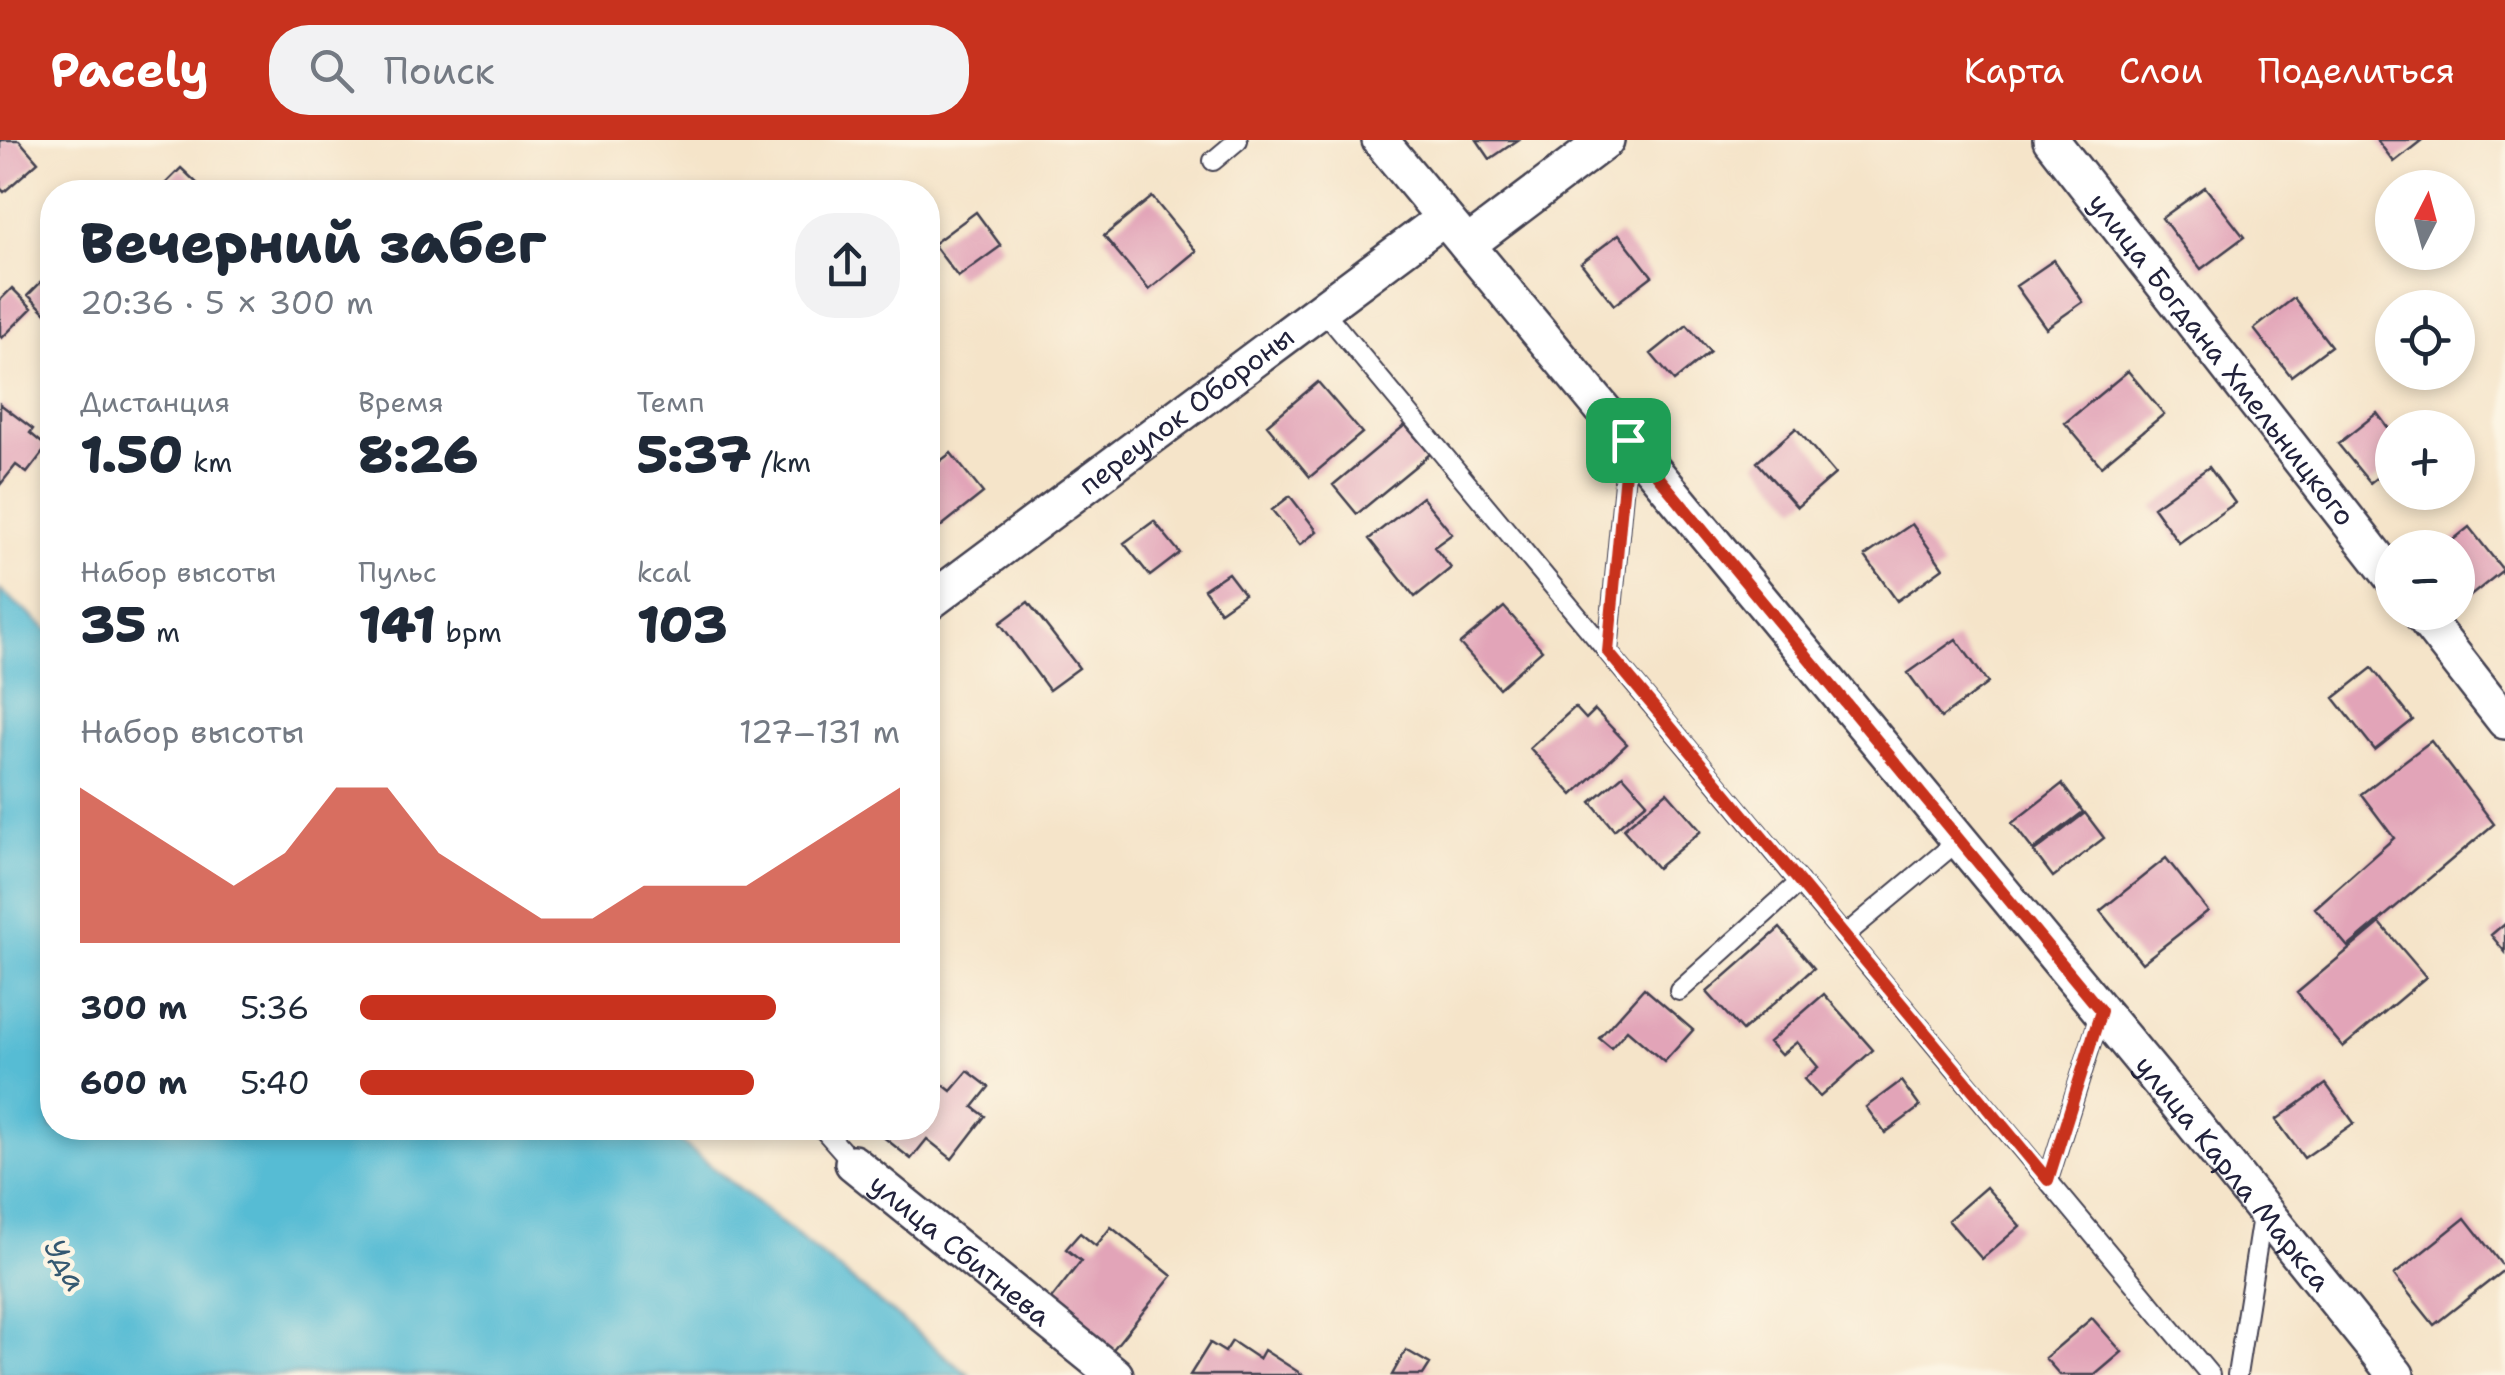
<!DOCTYPE html>
<html lang="ru">
<meta charset="utf-8">
<style>
body{margin:0;font-family:"Shantell Sans",sans-serif;background:#f2f2f3;color:#1f2937;height:100vh;display:flex;flex-direction:column;font-size:38px;white-space:nowrap}
*{box-sizing:border-box;margin:0}
p{font-size:32px;color:#747a83}
.icon{flex:none;width:55px;height:55px;fill:none;stroke:currentColor;stroke-width:2;stroke-linecap:round;stroke-linejoin:round}
.map{position:relative;flex:1;overflow:hidden}
.side{position:absolute;left:40px;top:40px;width:900px;height:960px;display:flex;flex-direction:column;background:#fff;border-radius:40px;box-shadow:0 5px 15px #0003}
.side>*{flex:none}
.needle{width:65px;rotate:6deg}
.buttons{position:absolute;left:2375px;top:30px;display:grid;gap:20px}
.buttons a{display:grid;place-items:center;width:100px;height:100px;border-radius:50%;background:#fff;box-shadow:0 5px 15px #0003;font-size:50px}
.pin{position:absolute;display:grid;place-items:center;width:85px;height:85px;color:#fff;margin:-42px;border-radius:20px;box-shadow:0 5px 15px #0006}
.round{display:grid;place-items:center;flex:none;width:105px;height:105px;border-radius:40px;background:#f2f2f3}
.overview{display:flex;align-items:center;justify-content:space-between;height:170px;padding:0 40px}
h1{font-size:55px;font-weight:800;line-height:75px}
.figures{display:grid;grid-template-columns:repeat(3,1fr);gap:15px;height:170px;padding:10px 40px}
.figures div{display:grid;align-content:center}
.figures b{font-size:50px;font-weight:800}
.figures small{font-size:28px;font-weight:400}
.figures p{font-size:28px}
.chart{height:280px;padding:20px 40px}
.chart p{display:flex;justify-content:space-between}
.chart svg{width:100%;height:180px;margin-top:10px;fill:#c8321e;opacity:.7}
ul{padding:0 40px;list-style:none;font-size:32px}
li{display:grid;grid-template-columns:160px 120px 1fr;align-items:center;height:75px}
li i{height:25px;border-radius:12px;background:#c8321e}
header{display:flex;align-items:center;gap:60px;box-sizing:border-box;height:140px;padding:0 50px;background:#c8321e;color:#fff}
header strong{font-size:48px}
nav{display:flex;gap:55px;margin-inline-start:auto;font-size:35px}
.search{width:700px;height:90px;background:#f2f2f3;display:flex;align-items:center;gap:25px;box-sizing:border-box;padding:0 35px;border-radius:40px;color:#747a83;font-size:38px}
.map>svg:first-child{display:block}
.water{fill:#56bcd4;stroke:#3c6f88;stroke-width:2.5}
.building{fill:#e2a4b8}
.lines{fill:none;stroke-linecap:round;stroke-linejoin:round}
.lane-casing{stroke:#423f50;stroke-width:22}
.street-casing{stroke:#423f50;stroke-width:40}
.lane{stroke:#fff;stroke-width:18}
.street{stroke:#fff;stroke-width:35}
.route-casing{stroke:#fff;stroke-width:20}
.route{stroke:#c8321e;stroke-width:12}
.labels{text-anchor:middle;stroke-width:9;stroke-linejoin:round;paint-order:stroke}
.street-label{font-size:28px;fill:#22223b;stroke:#fcf5e5}
.water-label{font-size:30px;font-style:italic;fill:#345871;stroke:#fcf5e5}
</style>
<header>
<strong>Pacely</strong>
<div class="search"><svg class="icon" aria-label="search" viewBox="0 0 24 24"><circle cx="10" cy="10" r="6"/><path d="M15 15l6 6"/></svg>Поиск</div>
<nav><a>Карта</a><a>Слои</a><a>Поделиться</a></nav>
</header>
<div class="map">
<svg width="2505" height="1235" viewBox="0 0 2505 1235">
<rect width="100%" height="100%" fill="#fcf5e5"/>
<filter id="ink" filterUnits="userSpaceOnUse"><feTurbulence type="fractalNoise" baseFrequency=".01" numOctaves="2"/><feDisplacementMap in="SourceGraphic" scale="20" xChannelSelector="R" yChannelSelector="G"/><feConvolveMatrix kernelMatrix="1 2 1 2 8 2 1 2 1" color-interpolation-filters="sRGB"/></filter>
<filter id="wash" filterUnits="userSpaceOnUse"><feTurbulence type="fractalNoise" baseFrequency=".0048" numOctaves="4" result="noise"/><feDisplacementMap in="SourceGraphic" scale="40" xChannelSelector="R" yChannelSelector="G"/><feGaussianBlur stdDeviation="2.25" result="paint"/><feColorMatrix in="noise" values="0 0 0 0 0 0 0 0 0 0 0 0 0 0 0 0 0 1.4 0 .05"/><feComposite in="paint" operator="in"/></filter>
<g filter="url(#wash)">
<rect width="100%" height="100%" fill="#f5e4c9"/>
<!-- water -->
<path class="water" d="M0 450 52 493V988H664L969 1235H0Z"/>
<g id="blocks">
<!-- building -->
<path class="building" d="M0 0H19L38 22 4 52 0 48Z
M1477 0H1518L1490 19Z
M2377 0H2422L2394 22Z
M181 28 200 46 194 52H169L163 46Z
M2205 47 2244 97 2201 129 2162 78Z
M1152 57 1196 111 1149 150 1104 96Z
M976 72 1001 106 958 137 933 104Z
M1619 94 1652 136 1614 165 1581 123Z
M2054 120 2083 162 2046 188 2016 146Z
M52 131V179L28 155Z
M12 148 32 168 2 198 0 196V160Z
M2294 158 2331 206 2291 236 2254 189Z
M1687 185 1710 212 1674 241 1651 214Z
M2128 231 2164 274 2101 326 2065 283Z
M1318 242 1362 293 1310 337 1267 285Z
M0 264 33 289 30 293 47 307 27 333 16 325 0 345Z
M2377 273 2392 293V325L2370 343 2338 304Z
M1405 285 1430 314 1357 374 1333 345Z
M1796 288 1835 334 1797 367 1757 322Z
M951 313 983 353 939 388 928 374V330Z
M2209 327 2235 363 2179 403 2153 367Z
M1290 356 1317 391 1300 405 1272 370Z
M1422 357 1452 394 1434 407 1451 428 1415 457 1369 399Z
M1154 381 1180 413 1150 436 1124 403Z
M1912 384 1943 428 1897 461 1865 416Z
M2469 387 2503 430 2463 462 2458 455V408H2443Z
M1228 433 1244 454 1220 471 1204 449Z
M1028 462 1079 528 1049 550 1000 483Z
M1504 467 1542 510 1499 548 1460 504Z
M1956 499 1988 543 1941 578 1908 533Z
M2372 528 2413 580 2375 610 2334 558Z
M1575 567 1586 579 1595 570 1627 604 1573 655 1530 608Z
M2431 601 2494 684 2348 807 2315 768 2394 698 2361 654Z
M1623 635 1647 662 1614 690 1591 662Z
M2062 644 2083 672 2033 710 2012 683Z
M1667 652 1701 691 1657 728 1623 689Z
M2085 673 2104 698 2053 737 2034 712Z
M2166 718 2208 771 2142 823 2100 771Z
M2380 783 2426 837 2343 907 2297 853Z
M2505 783V812L2491 795Z
M1780 788 1814 828 1742 891 1707 852Z
M1644 848 1693 890 1664 922 1627 890 1611 908 1599 898Z
M1824 854 1873 910 1820 957 1804 939 1818 927 1797 902 1781 915 1769 902Z
M968 931 989 947 973 967 985 976 952 1019 927 999 911 1019 872 988H928V933L951 951Z
M1901 941 1920 967 1885 993 1866 967Z
M2326 944 2354 983 2304 1018 2276 980Z
M1986 1047 2020 1086 1982 1119 1948 1080Z
M2465 1078 2505 1129 2434 1185 2394 1135Z
M1111 1087 1172 1136 1110 1213 1048 1163 1081 1121 1066 1109 1080 1093 1096 1106Z
M2092 1178 2122 1212 2095 1235H2060L2045 1218Z
M1232 1201 1259 1219 1264 1210 1303 1235H1190L1210 1203 1225 1212Z
M1406 1210 1430 1224 1423 1235H1392Z"/>
</g>
</g>
<g filter="url(#ink)">
<use href="#blocks" fill-opacity="0" stroke="#423f50" stroke-width="2.5"/>
<g class="lines">
<defs>
<path id="lane" d="M1213 21 1238 0
M1322 169 2210 1235
M1608 512 1628 300
M1844 796 1959 700
M1679 851 1800 742
M822 988 853 1023
M2048 1040 2101 872
M2237 1235 2263 1070"/>
<g id="street">
<path id="s1" d="M1380 0 2177 963 2396 1235"/>
<path id="s2" d="M2051 0 2392 437"/>
<path d="M1467 105 1606 0"/>
<path id="s3" d="M928 463 1444 78"/>
<path d="M2420 472 2505 581"/>
<path id="s4" d="M853 1023 1115 1235"/>
</g>
</defs>
<!-- lane casing -->
<use href="#lane" class="lane-casing"/>
<!-- street casing -->
<use href="#street" class="street-casing"/>
<!-- lane -->
<use href="#lane" class="lane"/>
<!-- street -->
<use href="#street" class="street"/>
</g>
</g>
<g class="lines" filter="url(#ink)">
<defs>
<path id="route" d="M1628 300 2101 871 2048 1040 1608 512Z"/>
</defs>
<!-- route casing -->
<use href="#route" class="route-casing"/>
<!-- route -->
<use href="#route" class="route"/>
</g>
<g class="labels">
<!-- street labels -->
<g class="street-label">
<text dy="10" stroke="none"><textPath href="#s2" startOffset="278">улица Богдана Хмельницкого</textPath></text>
<text dy="10" stroke="none"><textPath href="#s3" startOffset="322">переулок Обороны</textPath></text>
<text dy="10" stroke="none"><textPath href="#s1" startOffset="1340">улица Карла Маркса</textPath></text>
<text dy="10" stroke="none"><textPath href="#s4" startOffset="138">улица Сбитнева</textPath></text>
</g>
<!-- water labels -->
<g class="water-label">
<text transform="translate(65 1125) rotate(61)" y="10">Уда</text>
</g>
</g>
</svg>
<div class="buttons">
<a><svg class="needle" viewBox="-14 -14 28 28"><path d="M0-13l5 13h-10z" fill="#e53935"/><path d="M0 13l5-13h-10z" fill="#747a83"/></svg></a>
<a><svg class="icon" aria-label="locate" viewBox="0 0 24 24"><circle cx="12" cy="12" r="6"/><path d="M12 2v4M12 18v4M2 12h4M18 12h4"/></svg></a>
<a>+</a>
<a>−</a>
</div>
<div class="pin" style="left:1628px;top:300px;background:#1e9e55"><svg class="icon" aria-label="arrive" viewBox="0 0 24 24"><path d="M6 21V4h12l-3 4 3 4H6"/></svg></div>
<section class="side">
<div class="overview"><div><h1>Вечерний забег</h1><p>20:36 · 5 × 300 m</p></div><a class="round"><svg class="icon" aria-label="share" viewBox="0 0 24 24"><path d="M12 15V3M7 8l5-5 5 5M5 13v7h14v-7"/></svg></a></div>
<div class="figures">
<div><p>Дистанция</p><b>1.50<small> km</small></b></div>
<div><p>Время</p><b>8:26</b></div>
<div><p>Темп</p><b>5:37<small> /km</small></b></div>
</div>
<div class="figures">
<div><p>Набор высоты</p><b>35<small> m</small></b></div>
<div><p>Пульс</p><b>141<small> bpm</small></b></div>
<div><p>kcal</p><b>103</b></div>
</div>
<div class="chart"><p><span>Набор высоты</span>127–131 m</p>
<svg viewBox="0 0 160 44" preserveAspectRatio="none"><path d="M0 44V6L10 14L20 22L30 30L40 22L50 6L60 6L70 22L80 30L90 38L100 38L110 30L120 30L130 30L140 22L150 14L160 6V44z"/></svg>
</div>
<ul>
<li><b>300 m</b>5:36<i style="width:77%"></i></li>
<li><b>600 m</b>5:40<i style="width:73%"></i></li>
</ul>
</section>
</div>
